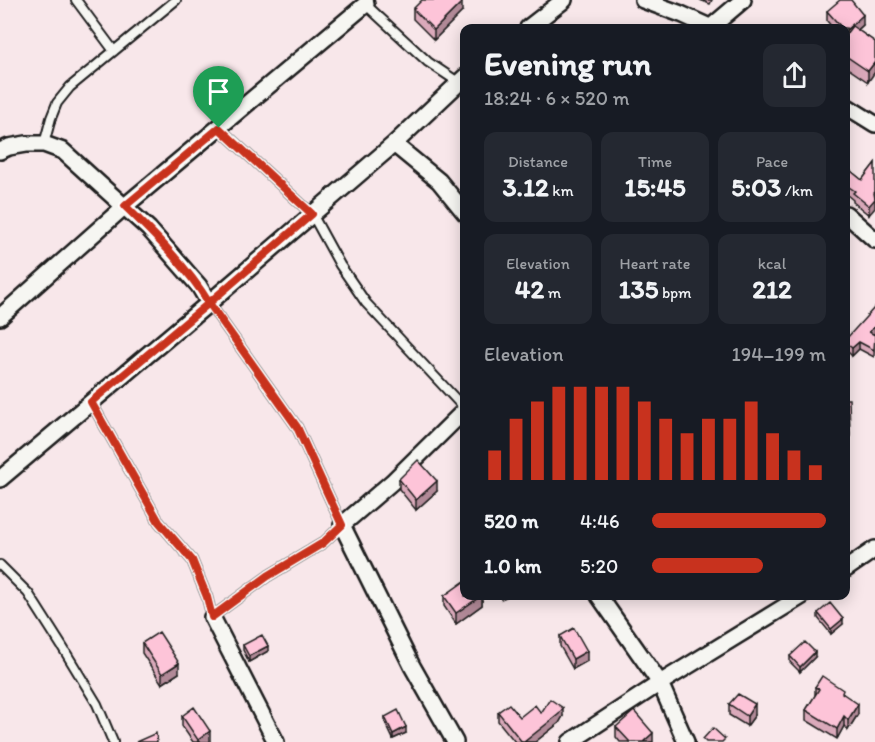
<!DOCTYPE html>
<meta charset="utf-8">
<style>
body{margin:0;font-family:Itim,sans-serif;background:#242831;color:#f1f3f6;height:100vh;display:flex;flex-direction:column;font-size:22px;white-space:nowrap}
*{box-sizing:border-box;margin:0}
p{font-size:20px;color:#9ea1a6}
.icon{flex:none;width:33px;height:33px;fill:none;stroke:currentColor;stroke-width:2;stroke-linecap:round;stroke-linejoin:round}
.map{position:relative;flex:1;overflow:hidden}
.details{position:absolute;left:460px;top:24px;width:390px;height:576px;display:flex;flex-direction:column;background:#171b24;border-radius:12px;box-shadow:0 3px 15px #0003}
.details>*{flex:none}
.pin{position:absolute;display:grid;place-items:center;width:51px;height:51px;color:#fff;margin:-62px -26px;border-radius:50% 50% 50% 0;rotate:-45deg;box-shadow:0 0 6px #0007}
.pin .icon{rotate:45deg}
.round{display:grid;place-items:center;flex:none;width:63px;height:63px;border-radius:12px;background:#242831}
.summary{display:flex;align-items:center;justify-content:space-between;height:102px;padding:0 24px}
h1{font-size:33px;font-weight:700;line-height:45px}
.metrics{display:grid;grid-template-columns:repeat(3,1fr);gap:9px;height:102px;padding:6px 24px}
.metrics div{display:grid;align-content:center;border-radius:12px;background:#242831;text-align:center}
.metrics b{font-size:26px;font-weight:700}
.metrics small{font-size:16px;font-weight:400}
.metrics p{font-size:16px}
.chart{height:168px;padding:12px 24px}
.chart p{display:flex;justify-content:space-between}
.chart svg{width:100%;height:108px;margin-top:6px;stroke:#c8321e;stroke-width:6}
ul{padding:0 24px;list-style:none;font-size:20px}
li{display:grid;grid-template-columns:96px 72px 1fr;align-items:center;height:45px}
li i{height:15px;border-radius:8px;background:#c8321e}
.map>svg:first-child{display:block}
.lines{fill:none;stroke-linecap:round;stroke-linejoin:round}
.service-casing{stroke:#1c1c1c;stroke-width:12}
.minor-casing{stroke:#1c1c1c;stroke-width:20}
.service{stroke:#f6f6f2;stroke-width:8}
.minor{stroke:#f6f6f2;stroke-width:15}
.wall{fill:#daa9ba;stroke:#1c1c1c;stroke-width:1.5}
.shaded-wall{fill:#b18997;stroke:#1c1c1c;stroke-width:1.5}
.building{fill:#fdc4d8;stroke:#1c1c1c;stroke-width:1.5}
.route-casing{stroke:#fff;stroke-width:12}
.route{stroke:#c8321e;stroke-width:8}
</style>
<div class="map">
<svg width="875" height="742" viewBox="0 0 875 742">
<rect width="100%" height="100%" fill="#f8e7ea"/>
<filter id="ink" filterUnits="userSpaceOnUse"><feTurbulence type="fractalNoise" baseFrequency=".0167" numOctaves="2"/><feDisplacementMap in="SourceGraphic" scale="12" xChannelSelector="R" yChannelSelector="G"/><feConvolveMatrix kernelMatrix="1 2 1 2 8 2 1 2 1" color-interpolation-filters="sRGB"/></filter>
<g filter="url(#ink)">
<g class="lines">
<defs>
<path id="service" d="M76 0 114 51
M364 3 428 62 458 82
M219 128 312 214 340 265 366 303 465 409
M44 144 51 118 57 103 70 87 176 0
M91 402 159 522 192 560 207 597 212 617 268 576 323 543 342 525 297 427 209 303
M0 565 28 593 63 648 97 704 113 742"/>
<path id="minor" d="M643 0 681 14 712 28
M528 28 564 0
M710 28 743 0
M846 106 875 124
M394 144 439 181 465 213
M0 151 9 147 26 144H44L63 151 149 229 199 286 209 303
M846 214 875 240
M0 317 125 206 366 4
M0 479 209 303 394 144 465 77
M846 569 875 549
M599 596 660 683 686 742
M212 617 276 742
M455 742 412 666 342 525 392 482 465 410
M570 742 660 683 802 596"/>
</defs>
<!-- service casing -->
<use href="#service" class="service-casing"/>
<!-- minor casing -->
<use href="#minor" class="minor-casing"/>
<!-- service -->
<use href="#service" class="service"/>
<!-- minor -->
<use href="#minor" class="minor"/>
</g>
<!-- wall -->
<path class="wall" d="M700 0H712L710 4Z
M413 9 462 12 434 40 413 19Z
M827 11 863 25 858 30 875 42 868 82 846 67V28H833L827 21Z
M875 163 869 215 853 202V200L846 194V167L862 180Z
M875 333 874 334 875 335 874 357 859 349 852 356 846 350V339Z
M399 479 437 491 416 510 399 489Z
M444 596H482V605L456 624 444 606Z
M818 613 843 624 831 634 818 618Z
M560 636 587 661 573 669 560 646Z
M142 643 179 673 162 684 142 653Z
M243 645 268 651 249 662 243 650Z
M790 656 815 657 800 672 790 662Z
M815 687 843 694 858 714 848 730 844 726 837 739 806 720V710L815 696Z
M729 704 755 715 747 726 729 715Z
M498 712 520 717 541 713 563 716 559 723 535 742H515L498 721Z
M182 716 210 742H193L182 726Z
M385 717 406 733 393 739 385 722Z
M616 727 653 742H620L616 737Z"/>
<!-- shaded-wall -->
<path class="shaded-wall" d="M462 2V12L434 40V30Z
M863 15V25L846 40V30Z
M875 62V72L868 82V71Z
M875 192V208L869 215V206Z
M875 326V333L869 339V332Z
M859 342V349L852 356V348Z
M850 433V441L846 443V435Z
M437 481V491L416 510V500Z
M481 596H482V605L456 624V613Z
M501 596H508L501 599Z
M843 619V624L831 634V629Z
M268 646V651L249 662V656Z
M587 651V661L573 669V659Z
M815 652V657L800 672V667Z
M179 663V673L162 684V674Z
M755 704V715L747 726V716Z
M858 704V714L848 730V720Z
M563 708V716L559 723 535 742H524Z
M844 716V726L837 739V729Z
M406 727V733L393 739V734Z
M210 731V742H198V740Z
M653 733V742H643Z"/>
<!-- building -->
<path class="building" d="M422 0H460L462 2 434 30 413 9Z
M840 0H851L863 15 846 30V28H842L827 11Z
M852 26 875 42V62L868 71 846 56V34Z
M875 163V192L874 193 875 199 869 206 853 193 855 191 846 185V167L862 180Z
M875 307V326L869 332 875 335 874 350 859 342 852 348 846 343V339Z
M846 399H849L850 433 846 435Z
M418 460 437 481 416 500 399 479Z
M465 581V596H481L456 613 444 596Z
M830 603 843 619 831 629 818 613Z
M574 628 587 651 573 659 560 636Z
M159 632 179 663 162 674 142 643Z
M262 635 268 646 249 656 243 645Z
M805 642 815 652 800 667 790 656Z
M822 676 843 690 842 693 858 704 848 720 844 716 837 729 806 710 819 689 815 687Z
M738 694 755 704 747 716 729 704Z
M550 699 563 708 559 714 524 742H522L498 712 509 704 520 717 535 705 541 713Z
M194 707 210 731 198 740 182 716Z
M398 710 406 727 393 734 385 717Z
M634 711 653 733 643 742H630L616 727Z
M713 728 725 739 722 742H706L703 739Z
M156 733 157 742H136Z"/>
</g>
<g class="lines" filter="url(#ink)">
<defs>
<path id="route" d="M219 128 125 206C154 234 188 268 209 303L91 402 159 522 192 560 207 597 212 617 268 576 323 543 342 525 297 427 209 303 312 214 219 128"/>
</defs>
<!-- route casing -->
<use href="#route" class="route-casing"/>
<!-- route -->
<use href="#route" class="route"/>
</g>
</svg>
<div class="pin" style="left:219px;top:128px;background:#1e9e55"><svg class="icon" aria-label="arrive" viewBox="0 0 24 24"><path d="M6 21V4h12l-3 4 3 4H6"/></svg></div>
<section class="details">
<div class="summary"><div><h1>Evening run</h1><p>18:24 · 6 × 520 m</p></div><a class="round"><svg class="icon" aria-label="share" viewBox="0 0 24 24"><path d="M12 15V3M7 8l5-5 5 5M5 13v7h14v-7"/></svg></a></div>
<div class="metrics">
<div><p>Distance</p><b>3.12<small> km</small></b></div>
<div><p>Time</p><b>15:45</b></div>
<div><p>Pace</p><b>5:03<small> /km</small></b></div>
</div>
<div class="metrics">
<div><p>Elevation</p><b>42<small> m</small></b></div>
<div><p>Heart rate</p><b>135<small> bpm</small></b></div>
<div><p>kcal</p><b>212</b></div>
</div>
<div class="chart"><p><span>Elevation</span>194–199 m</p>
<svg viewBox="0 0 160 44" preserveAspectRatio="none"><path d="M5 44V32M15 44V19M25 44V12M35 44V6M45 44V6M55 44V6M65 44V6M75 44V12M85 44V19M95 44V25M105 44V19M115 44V19M125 44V12M135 44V25M145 44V32M155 44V38"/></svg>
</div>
<ul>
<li><b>520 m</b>4:46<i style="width:100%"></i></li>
<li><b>1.0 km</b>5:20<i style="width:64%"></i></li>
</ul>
</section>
</div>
